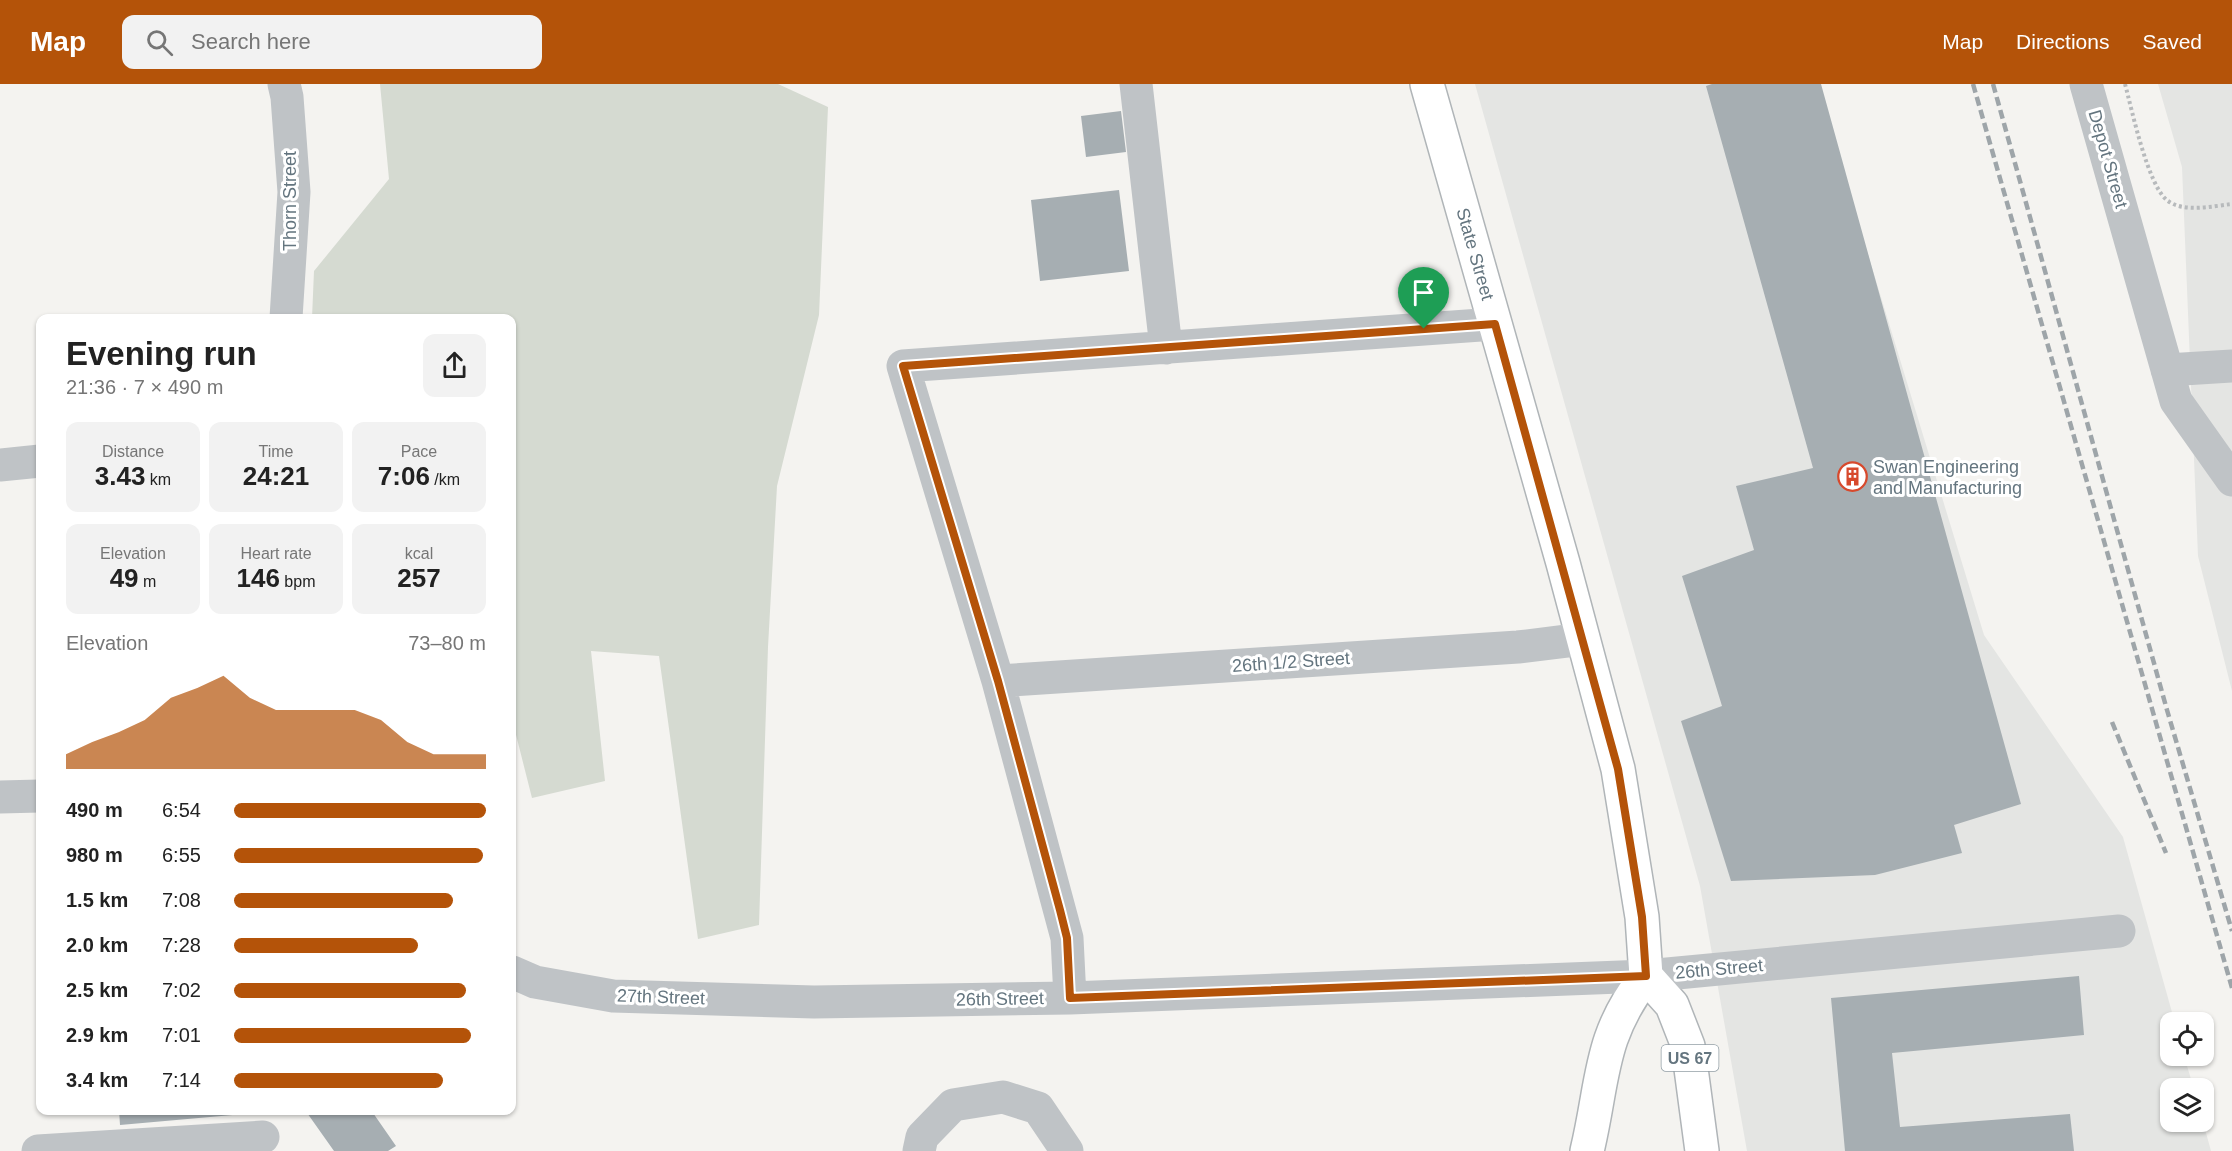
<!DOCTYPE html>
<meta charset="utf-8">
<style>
body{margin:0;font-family:Arial,sans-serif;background:#f2f2f2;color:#222;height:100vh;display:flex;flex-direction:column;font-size:22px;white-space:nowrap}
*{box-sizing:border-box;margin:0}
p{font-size:20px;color:#767676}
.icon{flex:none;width:33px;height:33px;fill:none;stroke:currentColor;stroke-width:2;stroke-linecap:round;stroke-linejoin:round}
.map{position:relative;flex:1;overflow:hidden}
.details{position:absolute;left:36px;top:230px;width:480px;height:801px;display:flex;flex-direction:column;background:#fff;border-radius:12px;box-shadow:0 2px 4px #0004}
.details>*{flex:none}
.buttons{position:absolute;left:2160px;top:928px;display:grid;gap:12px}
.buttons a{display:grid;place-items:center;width:54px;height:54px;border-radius:12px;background:#fff;box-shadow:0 2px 4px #0004;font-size:30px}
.pin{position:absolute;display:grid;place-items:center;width:51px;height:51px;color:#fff;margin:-62px -26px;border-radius:50% 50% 50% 0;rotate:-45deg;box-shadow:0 0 6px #0007}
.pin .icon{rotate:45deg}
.round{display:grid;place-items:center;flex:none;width:63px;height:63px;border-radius:12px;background:#f2f2f2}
.head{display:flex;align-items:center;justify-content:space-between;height:102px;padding:0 30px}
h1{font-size:33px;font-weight:700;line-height:45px}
.stats{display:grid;grid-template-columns:repeat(3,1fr);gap:9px;height:102px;padding:6px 30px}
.stats div{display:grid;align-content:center;border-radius:12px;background:#f2f2f2;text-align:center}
.stats b{font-size:26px;font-weight:700}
.stats small{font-size:16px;font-weight:400}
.stats p{font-size:16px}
.chart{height:168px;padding:12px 30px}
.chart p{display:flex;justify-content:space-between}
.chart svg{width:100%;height:108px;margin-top:6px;fill:#b45309;opacity:.7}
ul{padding:0 30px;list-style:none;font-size:20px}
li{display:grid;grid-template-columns:96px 72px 1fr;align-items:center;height:45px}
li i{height:15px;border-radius:8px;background:#b45309}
header{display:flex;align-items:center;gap:36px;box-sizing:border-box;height:84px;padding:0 30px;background:#b45309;color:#fff}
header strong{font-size:28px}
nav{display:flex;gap:33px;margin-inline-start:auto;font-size:21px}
.search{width:420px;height:54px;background:#f2f2f2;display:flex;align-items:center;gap:15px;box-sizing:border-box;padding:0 21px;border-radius:12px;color:#767676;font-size:22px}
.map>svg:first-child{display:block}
.built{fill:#e4e5e3}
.green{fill:#d5dad1}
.building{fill:#a6aeb2}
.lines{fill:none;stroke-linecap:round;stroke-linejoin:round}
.major-casing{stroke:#b0b5b8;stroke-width:36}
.path{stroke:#b7babc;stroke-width:4;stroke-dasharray:3 3;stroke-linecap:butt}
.minor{stroke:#bfc3c6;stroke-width:33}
.major{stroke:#fff;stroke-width:33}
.rail{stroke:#9ea5a9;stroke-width:4.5;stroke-dasharray:9 4.5;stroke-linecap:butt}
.route-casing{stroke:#fff;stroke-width:12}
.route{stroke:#b45309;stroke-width:8}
.labels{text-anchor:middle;stroke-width:6;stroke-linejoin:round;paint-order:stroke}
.shield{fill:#fff;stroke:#929ea5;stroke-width:1.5}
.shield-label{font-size:16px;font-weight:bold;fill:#64757f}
.street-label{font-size:18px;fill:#64757f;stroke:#fff}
.poi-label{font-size:18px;fill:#64757f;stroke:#fff;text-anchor:start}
</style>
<header>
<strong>Map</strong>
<div class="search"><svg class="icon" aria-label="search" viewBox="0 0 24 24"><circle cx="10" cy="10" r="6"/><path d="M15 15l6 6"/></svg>Search here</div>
<nav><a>Map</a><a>Directions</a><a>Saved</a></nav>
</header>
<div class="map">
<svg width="2232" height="1067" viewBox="0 0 2232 1067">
<rect width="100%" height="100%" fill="#f4f3f0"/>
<!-- built -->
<path class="built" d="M1475 0H1816L1984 551 2123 753 2175 939H2170V972H2184L2194 1005H2170V1038H2203L2211 1067H1747L1700 802Z
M2158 0H2232V607L2198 472 2182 83Z"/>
<!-- green -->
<path class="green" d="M380 0H778L828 23 819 231 777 402 768 563 759 841 698 855 659 572 591 567 605 697 532 714 512 635V234H312L314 187 389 95Z"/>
<!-- building -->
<path class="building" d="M1712 0H1821L2021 720 1954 741 1962 769 1875 791 1731 797 1681 637 1722 622 1682 492 1754 466 1736 402 1813 384 1706 2Z
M1121 27 1126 68 1086 73 1081 32Z
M1119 106 1129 187 1040 197 1031 116Z
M2079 892 2084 951 1892 969 1900 1043 2070 1030 2074 1067H1845L1831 914Z
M119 1026H255V1029L120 1041Z
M305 1026H371L396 1062 388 1067H334Z"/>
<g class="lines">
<defs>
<path id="major" d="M1427 0 1563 479 1618 685 1642 833 1646 892 1672 921 1688 962 1702 1067
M1587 1067C1604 996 1598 954 1646 892"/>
</defs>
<!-- major casing -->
<use href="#major" class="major-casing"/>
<!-- path -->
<path class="path" d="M2125 0C2132 26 2148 103 2168 117 2185 129 2213 122 2232 120"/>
<!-- minor -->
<path class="minor" d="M284 0 287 13 294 108 286 234
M1136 0 1166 264
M2086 0 2176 317 2232 396
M2167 286 2232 282
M0 381 40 377
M998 597 1518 563 1583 555
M0 713 40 712
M512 888 535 898 613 912 814 918 1070 914 1646 892 2119 847
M1070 914 1067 854 998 597 903 282 1495 240
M38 1067 263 1053
M919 1067 922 1053 953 1021 1003 1013 1038 1024 1067 1067"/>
<!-- major -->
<use href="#major" class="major"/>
<!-- rail -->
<path class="rail" d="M1973 0 2232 904
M1993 0 2167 626 2232 847
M2112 638 2166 769"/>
</g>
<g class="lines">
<defs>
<path id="route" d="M1495 240 1618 685 1642 833 1646 892 1070 914 1067 854 1060 826 998 597 903 282Z"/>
</defs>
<!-- route casing -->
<use href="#route" class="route-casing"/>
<!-- route -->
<use href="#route" class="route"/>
</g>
<!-- icons -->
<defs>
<symbol id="building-ring" viewBox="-11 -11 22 22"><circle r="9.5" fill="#fff" stroke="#d7492c" stroke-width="1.5"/><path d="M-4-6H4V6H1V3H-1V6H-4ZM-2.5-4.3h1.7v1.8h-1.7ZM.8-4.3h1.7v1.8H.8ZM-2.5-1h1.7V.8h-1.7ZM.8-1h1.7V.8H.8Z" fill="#d7492c"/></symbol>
</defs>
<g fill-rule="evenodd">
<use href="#building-ring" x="1836" y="376" width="33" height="33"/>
</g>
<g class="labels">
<!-- shield labels -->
<rect class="shield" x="1661.5" y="961" width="57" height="26" rx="4.5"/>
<g class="shield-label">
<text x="1690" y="980">US 67</text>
</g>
<!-- street labels -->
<g class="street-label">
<text transform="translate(2108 75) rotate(74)" y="6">Depot Street</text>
<text transform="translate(290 117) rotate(-90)" y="6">Thorn Street</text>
<text transform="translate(1475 170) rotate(74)" y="6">State Street</text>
<text transform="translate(1291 578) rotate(-4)" y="6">26th 1/2 Street</text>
<text transform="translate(1719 885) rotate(-5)" y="6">26th Street</text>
<text transform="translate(661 913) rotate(2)" y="6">27th Street</text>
<text transform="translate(1000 915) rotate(-1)" y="6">26th Street</text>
</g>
<!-- poi labels -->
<g class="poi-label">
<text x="1873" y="389">Swan Engineering<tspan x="1873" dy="21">and Manufacturing</tspan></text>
</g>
</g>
</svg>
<div class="buttons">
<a><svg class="icon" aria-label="locate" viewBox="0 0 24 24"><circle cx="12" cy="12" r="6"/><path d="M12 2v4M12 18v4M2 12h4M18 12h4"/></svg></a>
<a><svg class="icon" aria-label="layers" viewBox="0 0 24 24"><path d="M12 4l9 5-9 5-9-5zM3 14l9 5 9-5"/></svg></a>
</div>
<div class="pin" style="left:1424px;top:245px;background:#1e9e55"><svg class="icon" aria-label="arrive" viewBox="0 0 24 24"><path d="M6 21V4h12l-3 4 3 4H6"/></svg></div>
<section class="details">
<div class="head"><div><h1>Evening run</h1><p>21:36 · 7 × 490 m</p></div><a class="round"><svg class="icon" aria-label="share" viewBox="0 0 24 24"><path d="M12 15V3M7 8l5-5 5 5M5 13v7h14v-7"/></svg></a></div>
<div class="stats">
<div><p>Distance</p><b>3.43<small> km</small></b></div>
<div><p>Time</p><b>24:21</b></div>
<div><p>Pace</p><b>7:06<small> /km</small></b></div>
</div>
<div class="stats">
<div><p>Elevation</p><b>49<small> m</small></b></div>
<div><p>Heart rate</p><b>146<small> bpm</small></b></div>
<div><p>kcal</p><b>257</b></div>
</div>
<div class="chart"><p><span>Elevation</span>73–80 m</p>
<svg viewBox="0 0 160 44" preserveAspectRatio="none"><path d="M0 44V38L10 33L20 29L30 24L40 15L50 11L60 6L70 15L80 20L90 20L100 20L110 20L120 24L130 33L140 38L150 38L160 38V44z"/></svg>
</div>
<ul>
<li><b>490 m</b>6:54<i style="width:100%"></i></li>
<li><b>980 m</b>6:55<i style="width:99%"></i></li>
<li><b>1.5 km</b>7:08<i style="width:87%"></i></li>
<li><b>2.0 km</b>7:28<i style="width:73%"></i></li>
<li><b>2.5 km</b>7:02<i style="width:92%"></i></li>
<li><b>2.9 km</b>7:01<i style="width:94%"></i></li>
<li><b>3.4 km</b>7:14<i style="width:83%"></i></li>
</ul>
</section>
</div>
